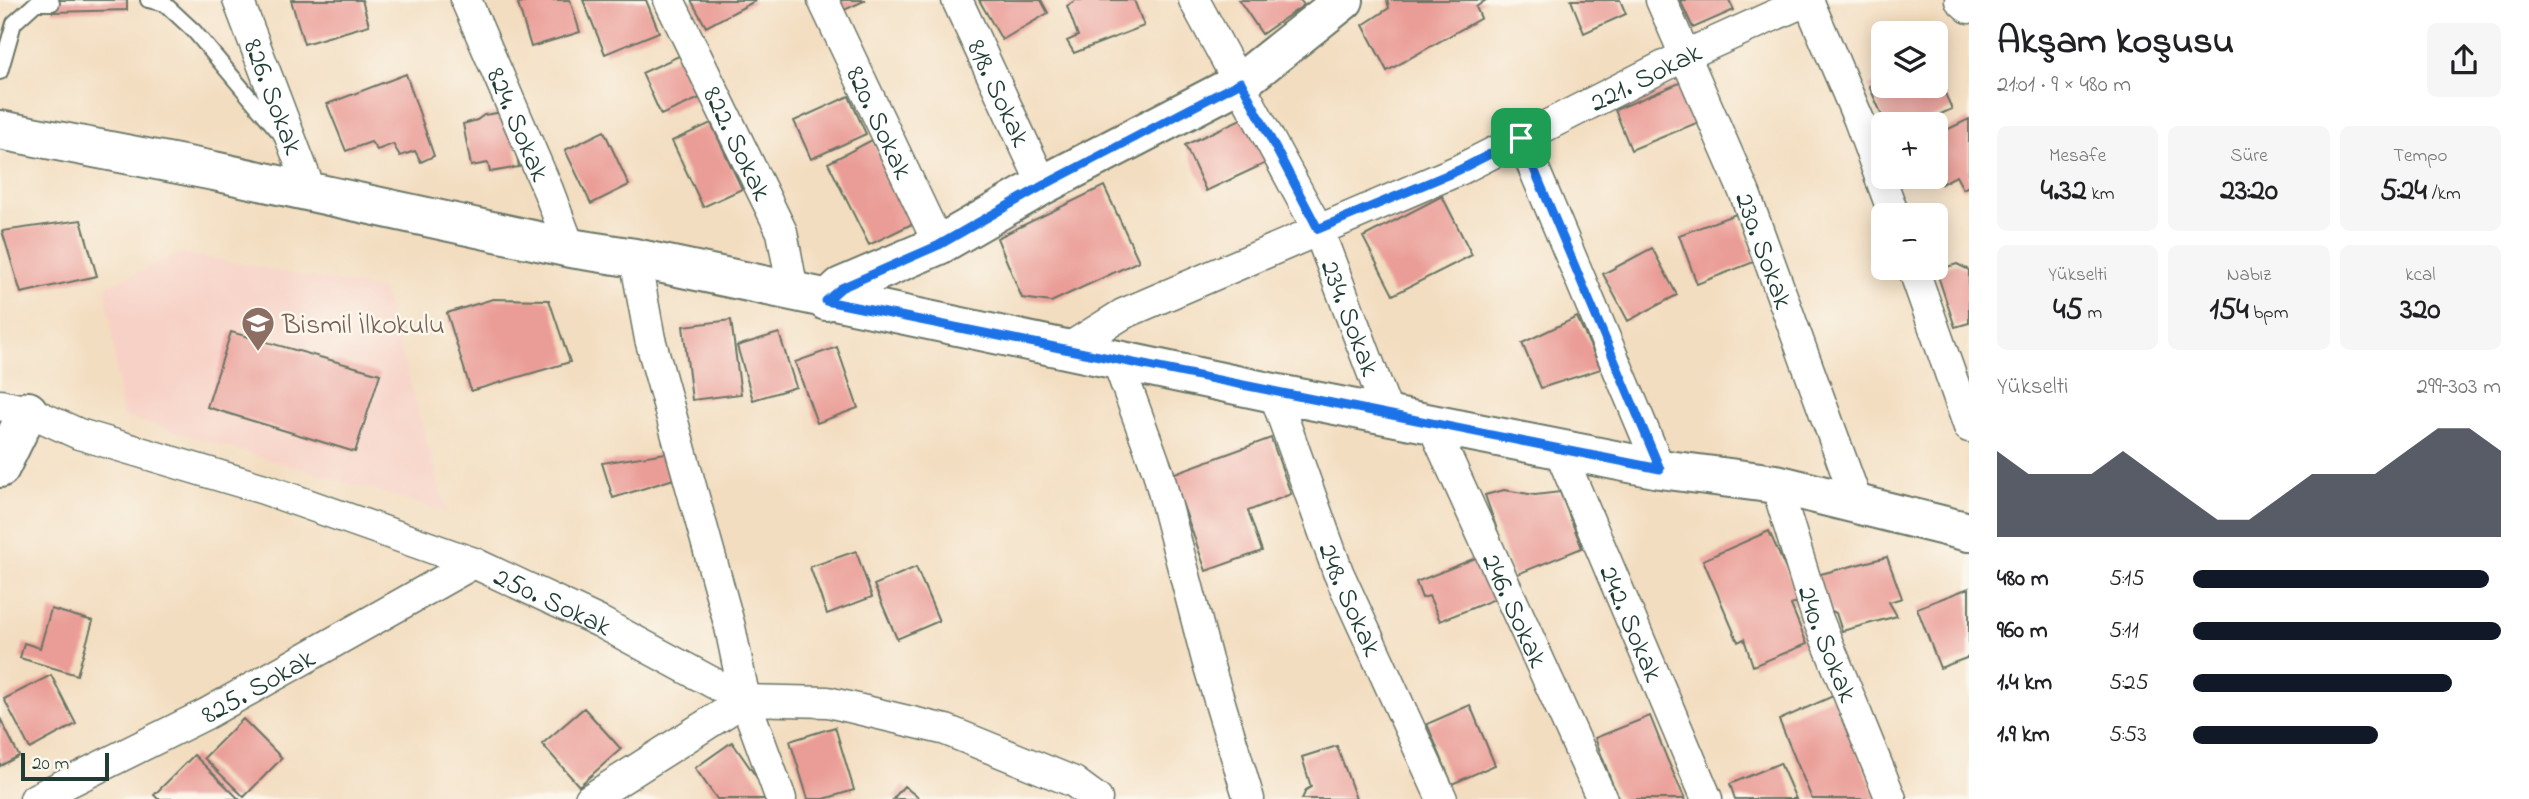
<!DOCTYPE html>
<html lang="tr">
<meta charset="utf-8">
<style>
body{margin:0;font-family:"Indie Flower",sans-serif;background:#f6f6f6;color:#202124;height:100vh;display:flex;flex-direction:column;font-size:26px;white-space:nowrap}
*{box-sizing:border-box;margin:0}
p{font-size:23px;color:#757577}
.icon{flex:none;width:38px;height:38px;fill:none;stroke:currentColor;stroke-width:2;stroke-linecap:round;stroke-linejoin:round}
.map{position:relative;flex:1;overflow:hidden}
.panel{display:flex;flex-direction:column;background:#fff;width:560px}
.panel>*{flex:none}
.controls{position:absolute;left:1871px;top:21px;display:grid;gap:14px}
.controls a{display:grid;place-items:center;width:77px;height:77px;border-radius:10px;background:#fff;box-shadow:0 4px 18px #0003;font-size:35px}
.scale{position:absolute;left:21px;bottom:18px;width:88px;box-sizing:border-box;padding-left:7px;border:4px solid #1f3d34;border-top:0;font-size:19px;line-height:24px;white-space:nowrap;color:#1f3d34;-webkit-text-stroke:5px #fbf7ec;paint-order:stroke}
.pin{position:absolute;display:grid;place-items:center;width:60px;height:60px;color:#fff;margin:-30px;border-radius:14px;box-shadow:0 4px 10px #0006}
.round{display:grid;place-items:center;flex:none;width:74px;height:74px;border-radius:10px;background:#f6f6f6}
.head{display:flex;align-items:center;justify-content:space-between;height:119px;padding:0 28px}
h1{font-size:38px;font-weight:700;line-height:52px}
.stats{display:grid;grid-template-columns:repeat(3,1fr);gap:10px;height:119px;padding:7px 28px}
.stats div{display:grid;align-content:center;border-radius:10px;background:#f6f6f6;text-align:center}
.stats b{font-size:30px;font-weight:700}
.stats small{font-size:19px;font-weight:400}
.stats p{font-size:19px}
.chart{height:196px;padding:14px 28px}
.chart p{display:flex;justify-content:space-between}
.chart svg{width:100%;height:126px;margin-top:7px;fill:#111827;opacity:.7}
ul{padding:0 28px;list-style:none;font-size:23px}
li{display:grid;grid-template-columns:112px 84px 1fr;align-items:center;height:52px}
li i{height:18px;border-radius:9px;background:#111827}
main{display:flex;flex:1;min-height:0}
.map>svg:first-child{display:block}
.built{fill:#f7d1c6}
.building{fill:#ea9c96}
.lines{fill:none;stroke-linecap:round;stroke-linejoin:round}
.lane-casing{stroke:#697565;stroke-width:18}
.street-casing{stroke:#697565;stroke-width:33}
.secondary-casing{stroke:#697565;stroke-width:42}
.lane{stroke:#fff;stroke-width:14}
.street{stroke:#fff;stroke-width:30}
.secondary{stroke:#fff;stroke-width:38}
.route-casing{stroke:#fff;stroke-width:14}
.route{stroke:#1a73e8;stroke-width:9}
.labels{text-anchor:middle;stroke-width:5;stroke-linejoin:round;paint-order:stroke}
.street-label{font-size:28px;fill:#1f3d34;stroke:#fbf7ec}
.education-label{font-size:28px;fill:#785e54;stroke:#fbf7ec;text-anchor:start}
</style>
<main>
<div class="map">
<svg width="1969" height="799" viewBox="0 0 1969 799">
<rect width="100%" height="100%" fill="#fbf7ec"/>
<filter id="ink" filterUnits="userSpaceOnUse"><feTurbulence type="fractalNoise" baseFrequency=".0143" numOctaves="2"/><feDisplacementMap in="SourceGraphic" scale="14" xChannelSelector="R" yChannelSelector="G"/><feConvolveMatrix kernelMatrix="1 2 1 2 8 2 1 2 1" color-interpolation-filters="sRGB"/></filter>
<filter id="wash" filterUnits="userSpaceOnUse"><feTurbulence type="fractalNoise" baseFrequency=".00686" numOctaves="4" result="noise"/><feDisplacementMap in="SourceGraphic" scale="28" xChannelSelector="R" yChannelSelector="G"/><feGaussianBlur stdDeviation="1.57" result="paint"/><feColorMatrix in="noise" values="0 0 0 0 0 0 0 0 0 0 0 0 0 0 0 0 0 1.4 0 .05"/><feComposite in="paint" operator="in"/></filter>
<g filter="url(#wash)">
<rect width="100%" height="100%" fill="#f3ddc0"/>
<!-- built -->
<path class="built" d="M181 253 383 290 447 512 122 416 106 286Z"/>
<g id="blocks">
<!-- building -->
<path class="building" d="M52 0H127V10L53 12Z
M291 0H362L369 25 304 44Z
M532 0H570L580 32 531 47 518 4Z
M583 0H646L659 32 605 54Z
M691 0H757L706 27Z
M835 0H866L840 12Z
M979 0H1041L1048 13 1002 40Z
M1076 0H1134L1144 26 1074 53 1067 41 1078 36 1067 6Z
M1239 0H1300L1304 5 1262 34Z
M1387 0H1486L1476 7 1481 18 1387 71 1363 25 1389 8Z
M1571 0H1620L1626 14 1584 33Z
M1680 0H1729L1734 10 1693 28Z
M681 55 700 98 661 115 642 73Z
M1936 73 1952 109 1918 124H1886L1869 86 1883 80V86H1936Z
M406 74 434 156 421 162 415 151 400 156 393 144 377 150 371 142 346 151 327 104Z
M1682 82 1699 122 1631 150 1615 110Z
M849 96 866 134 811 159 794 121Z
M504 112 508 136 514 137 519 167 490 172 488 163 471 166 463 124 477 120 484 115Z
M1245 117 1266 163 1206 191 1185 145Z
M1969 119V186L1963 189 1956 176 1941 184 1936 172V135Z
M711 123 742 189 703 207 672 141Z
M604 131 629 185 591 204 565 150Z
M872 140 914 223 869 245 828 163Z
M1104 186 1139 261 1051 302 1022 298 997 238Z
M1442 196 1472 255 1393 295 1363 237Z
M1736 214 1754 262 1697 284 1679 235Z
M81 220 97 276 21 293 2 231Z
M1652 248 1677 295 1628 321 1603 274Z
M1957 264 1969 270V323L1955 327 1936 270Z
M493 299 549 300 570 362 471 391 447 313Z
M1577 317 1601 369 1541 388 1522 343Z
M731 320 741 394 692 400 683 326Z
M231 332 380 374 355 452 207 407Z
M779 333 796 387 753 400 737 346Z
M837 347 858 408 817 423 795 362Z
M1271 438 1291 494 1248 511 1262 551 1206 571 1172 474Z
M672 452 680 477 613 498 602 463Z
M1504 490 1535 495 1560 492 1582 548 1513 576 1485 495Z
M1769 531 1800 601 1791 605 1807 644 1753 666 1744 639 1738 642 1703 560Z
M856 551 872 597 827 614 810 567Z
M1478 557 1495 599 1440 621 1429 596 1422 598 1416 582Z
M1887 557 1902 598 1889 602 1897 616 1842 631 1836 613 1828 609 1813 576Z
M916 567 939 621 897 639 874 585Z
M1969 588V657L1940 668 1917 608Z
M51 609 93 621 77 675 20 658 24 643 40 648Z
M51 675 76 724 30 749 4 699Z
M1833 696 1877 799H1812L1779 720Z
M1470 705 1495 765 1452 784 1427 724Z
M584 708 621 749 579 786 542 744Z
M1650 716 1668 761 1685 799H1620L1612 783 1595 738Z
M0 718 19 756 0 766Z
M243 719 282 758 244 797 204 758Z
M835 727 854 790 824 799H808L790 741Z
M732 742 769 795 763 799H717L695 768Z
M1337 746 1356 799H1302L1306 790 1311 787 1302 757Z
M194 755 239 799H158L154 795Z
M1780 763 1796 799H1735L1730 784Z
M904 786 920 799H893Z"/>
</g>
</g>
<g filter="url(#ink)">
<use href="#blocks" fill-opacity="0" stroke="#697565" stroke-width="2"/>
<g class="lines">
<defs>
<path id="lane" d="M148 0 165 4 194 31 278 131
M0 72 14 23 36 3H52"/>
<g id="street">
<path id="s1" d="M238 0 311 192"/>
<path id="s2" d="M466 0 548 190 570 248"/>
<path id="s3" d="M669 0 782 232 793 291"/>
<path id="s4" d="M823 0 939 245"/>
<path id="s5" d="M957 0 1043 185"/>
<path id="s6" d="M1194 0 1318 229 1388 414"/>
<path id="s7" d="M1661 0 1745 194 1858 505"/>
<path d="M1808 0 1859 120 1894 215"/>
<path d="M1960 0 1969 8"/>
<path d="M1521 138 1660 469"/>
<path d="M635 258 650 339 730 627 745 700 781 799"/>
<path d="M1913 268 1969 427"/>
<path id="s8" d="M1067 349 1123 314 1459 170 1686 55 1808 0"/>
<path d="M1117 360 1158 472 1207 660 1249 799"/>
<path id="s9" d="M1274 393 1338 572 1442 799"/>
<path id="s10" d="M0 405 28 411 79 434 264 489 474 563 600 622 745 700 828 702 946 730 1074 782 1097 799"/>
<path id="s11" d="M1431 422 1602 799"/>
<path id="s12" d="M1558 447 1707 799"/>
<path id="s13" d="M1776 484 1817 617 1891 799"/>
<path id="s14" d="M35 799 206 714 474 563"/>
<path d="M590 799 745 700"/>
</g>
<path id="secondary" d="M0 130 214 171 570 248 635 258 1274 393 1660 469 1776 484 1969 532
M826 301 841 287 939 245 1043 185 1241 82 1344 0
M0 468 28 411"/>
</defs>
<!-- lane casing -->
<use href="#lane" class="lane-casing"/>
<!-- street casing -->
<use href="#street" class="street-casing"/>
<!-- secondary casing -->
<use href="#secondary" class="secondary-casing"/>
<!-- lane -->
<use href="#lane" class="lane"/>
<!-- street -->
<use href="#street" class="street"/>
<!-- secondary -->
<use href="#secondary" class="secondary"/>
</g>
</g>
<g class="lines" filter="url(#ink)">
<defs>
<path id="route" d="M1241 82 1318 229 1459 170 1521 138 1660 469 826 301 841 288 939 245 1044 185Z"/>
</defs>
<!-- route casing -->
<use href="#route" class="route-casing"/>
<!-- route -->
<use href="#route" class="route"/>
</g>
<!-- icons -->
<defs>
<symbol id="school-pin" viewBox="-11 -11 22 30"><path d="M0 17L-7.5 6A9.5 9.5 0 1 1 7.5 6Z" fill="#8d6e63" stroke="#fbf7ec"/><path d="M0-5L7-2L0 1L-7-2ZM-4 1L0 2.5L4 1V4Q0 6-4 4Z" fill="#fff"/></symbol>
</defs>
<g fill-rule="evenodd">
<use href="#school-pin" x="239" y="304" width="38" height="52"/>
</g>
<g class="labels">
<!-- street labels -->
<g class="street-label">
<text dy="10" stroke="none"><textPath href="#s8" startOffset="640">221. Sokak</textPath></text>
<text dy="10" stroke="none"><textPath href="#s5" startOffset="102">818. Sokak</textPath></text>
<text dy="10" stroke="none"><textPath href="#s1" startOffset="103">826. Sokak</textPath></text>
<text dy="10" stroke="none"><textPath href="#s4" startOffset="135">820. Sokak</textPath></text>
<text dy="10" stroke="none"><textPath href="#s2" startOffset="135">824. Sokak</textPath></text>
<text dy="10" stroke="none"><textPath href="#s3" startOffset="159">822. Sokak</textPath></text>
<text dy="10" stroke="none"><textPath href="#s7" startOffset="271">230. Sokak</textPath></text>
<text dy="10" stroke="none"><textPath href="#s6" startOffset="355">234. Sokak</textPath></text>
<text dy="10" stroke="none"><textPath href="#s9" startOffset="220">248. Sokak</textPath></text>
<text dy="10" stroke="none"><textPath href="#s10" startOffset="588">250. Sokak</textPath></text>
<text dy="10" stroke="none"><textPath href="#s11" startOffset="206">246. Sokak</textPath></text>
<text dy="10" stroke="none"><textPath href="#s12" startOffset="191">242. Sokak</textPath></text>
<text dy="10" stroke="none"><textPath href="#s13" startOffset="168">240. Sokak</textPath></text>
<text dy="10" stroke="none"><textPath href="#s14" startOffset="250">825. Sokak</textPath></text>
</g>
<!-- education labels -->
<g class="education-label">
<text x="282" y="333">Bismil İlkokulu</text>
</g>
</g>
</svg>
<div class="controls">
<a><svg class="icon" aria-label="layers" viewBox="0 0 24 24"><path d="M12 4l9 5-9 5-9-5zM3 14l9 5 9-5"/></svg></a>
<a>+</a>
<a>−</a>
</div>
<div class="scale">20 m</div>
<div class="pin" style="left:1521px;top:138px;background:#1e9e55"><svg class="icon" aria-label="arrive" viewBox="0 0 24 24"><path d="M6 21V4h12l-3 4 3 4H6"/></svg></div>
</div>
<section class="panel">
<div class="head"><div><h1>Akşam koşusu</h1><p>21:01 · 9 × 480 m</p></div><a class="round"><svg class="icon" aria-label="share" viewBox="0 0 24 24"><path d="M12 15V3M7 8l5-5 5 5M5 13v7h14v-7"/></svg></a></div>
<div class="stats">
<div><p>Mesafe</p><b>4.32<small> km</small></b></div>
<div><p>Süre</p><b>23:20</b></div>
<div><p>Tempo</p><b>5:24<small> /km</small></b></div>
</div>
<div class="stats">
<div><p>Yükselti</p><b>45<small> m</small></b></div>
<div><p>Nabız</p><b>154<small> bpm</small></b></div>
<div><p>kcal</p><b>320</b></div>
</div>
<div class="chart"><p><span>Yükselti</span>299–303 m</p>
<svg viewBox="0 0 160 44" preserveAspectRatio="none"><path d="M0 44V14L10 22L20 22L30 22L40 14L50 22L60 30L70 38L80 38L90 30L100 22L110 22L120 22L130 14L140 6L150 6L160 14V44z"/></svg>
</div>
<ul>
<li><b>480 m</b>5:15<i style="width:96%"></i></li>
<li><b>960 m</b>5:11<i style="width:100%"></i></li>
<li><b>1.4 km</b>5:25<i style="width:84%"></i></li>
<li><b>1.9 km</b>5:53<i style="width:60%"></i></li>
</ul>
</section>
</main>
